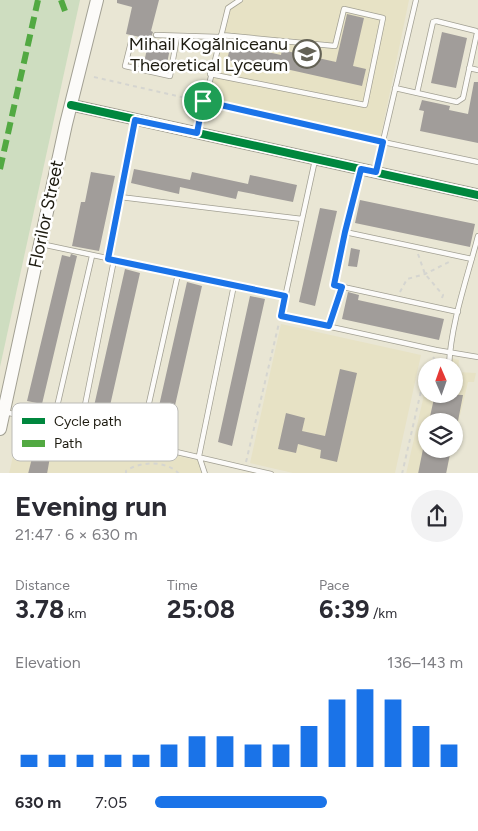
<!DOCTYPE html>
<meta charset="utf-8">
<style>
body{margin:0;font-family:Figtree,sans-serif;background:#f2f2f3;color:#2b2b33;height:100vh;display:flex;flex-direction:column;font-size:19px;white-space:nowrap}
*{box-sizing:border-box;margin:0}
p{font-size:16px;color:#7c7c81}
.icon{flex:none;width:28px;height:28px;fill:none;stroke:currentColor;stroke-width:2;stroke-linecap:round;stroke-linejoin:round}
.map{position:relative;height:473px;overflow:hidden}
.side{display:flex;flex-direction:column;background:#fff;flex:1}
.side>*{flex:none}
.needle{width:32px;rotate:358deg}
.fabs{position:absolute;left:418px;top:358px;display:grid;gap:10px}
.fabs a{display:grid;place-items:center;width:45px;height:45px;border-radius:50%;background:#fff;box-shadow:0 1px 4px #0004;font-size:25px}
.pin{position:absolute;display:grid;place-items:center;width:42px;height:42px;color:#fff;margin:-21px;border:2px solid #fff;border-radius:50%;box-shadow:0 1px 5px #0007}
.round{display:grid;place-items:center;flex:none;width:52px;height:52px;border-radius:26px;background:#f2f2f3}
.summary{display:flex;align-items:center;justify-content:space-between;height:85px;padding:0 15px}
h1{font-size:28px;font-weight:700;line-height:38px}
.stats{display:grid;grid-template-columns:repeat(3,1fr);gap:8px;height:85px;padding:5px 15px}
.stats div{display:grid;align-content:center}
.stats b{font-size:25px;font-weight:700}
.stats small{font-size:14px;font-weight:400}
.stats p{font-size:14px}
.chart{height:140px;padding:10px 15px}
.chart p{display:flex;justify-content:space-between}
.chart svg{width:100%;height:90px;margin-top:5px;stroke:#1a73e8;stroke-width:6}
ul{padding:0 15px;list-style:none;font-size:16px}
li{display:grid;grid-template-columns:80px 60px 1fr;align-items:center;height:38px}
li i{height:12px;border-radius:6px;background:#1a73e8}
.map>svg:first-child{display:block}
.built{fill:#e7e2c5}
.green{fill:#ceddc0}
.building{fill:#a19d9a}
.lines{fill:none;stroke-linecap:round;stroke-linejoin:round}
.service-casing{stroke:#a2a093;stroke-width:6}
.tertiary-casing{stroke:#a2a093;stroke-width:13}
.secondary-casing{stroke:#a2a093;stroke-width:14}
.path{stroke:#d5d5d0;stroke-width:2;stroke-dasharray:4 4;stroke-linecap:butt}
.service{stroke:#fcfbf9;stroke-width:4.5}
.tertiary{stroke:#fcfbf9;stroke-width:11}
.secondary{stroke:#fcfbf9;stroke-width:12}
.quiet{stroke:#52a942;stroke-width:6;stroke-dasharray:12 6;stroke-linecap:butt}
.cycleway-casing{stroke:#fff;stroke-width:11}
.cycleway{stroke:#00873e;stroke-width:8}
.route-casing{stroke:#fff;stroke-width:10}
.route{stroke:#1a73e8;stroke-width:6}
.labels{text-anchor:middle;stroke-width:5;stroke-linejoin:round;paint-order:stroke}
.poi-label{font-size:18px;fill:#1d1b10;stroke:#fff;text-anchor:end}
.street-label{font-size:18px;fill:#1d1b10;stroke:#fff}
.key{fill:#fff;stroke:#bbbbb7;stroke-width:1}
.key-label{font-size:14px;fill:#1d1b10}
</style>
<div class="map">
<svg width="478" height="474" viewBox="0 0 478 474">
<rect width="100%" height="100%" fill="#e9e6d4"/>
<!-- built -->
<path class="built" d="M235 0H409L380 140 207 102 225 6Z
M281 324 421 355 395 473H293L250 463Z
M447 357 459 360 458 372 476 373 474 382H468L454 441V421H426V449H452L446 473 406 474 426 386V394H454V366H431L433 359 446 362Z
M21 420 200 461 203 474H9Z"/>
<!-- green -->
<path class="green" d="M0 0H80L0 367Z"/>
<!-- building -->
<path class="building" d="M117 0H159L151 31 153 32 152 35 153 38V40L151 39 171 44 166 68 144 63 149 39 126 34 132 7 117 3Z
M347 14 364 18 353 66 366 69 362 86 277 67 276 70 227 60 231 44 281 55 282 50 336 62Z
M442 32 467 38 456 88 431 83Z
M474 82H478V143L420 131 424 111 419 110 422 100 450 106 449 110 468 114Z
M134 169 190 180 192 172 248 184 250 175 297 185 293 202 238 191 236 199 180 187 179 194 131 183Z
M91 172 115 176 99 251 72 246 81 202H85Z
M360 200 475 224 470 247 355 223Z
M320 208 337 211 315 306 299 302Z
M351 248 360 250 357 267 348 266Z
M71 254 77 256 42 404 27 401 62 255 70 257Z
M125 269 140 273 107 419 92 415Z
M187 282 202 286 169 432 154 428Z
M348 292 359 295 358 300 444 319 439 340 342 319Z
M250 296 265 299 232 446 218 442Z
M340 369 357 373 337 462 320 458 321 450 298 444 296 453 278 449 286 413 305 418 302 431 325 436Z
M435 394 463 395 458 421H429Z
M423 449H451L446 474H418Z
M33 454 50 457 47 474H28Z"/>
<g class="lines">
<defs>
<path id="service" d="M156 35 220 37
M131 42 125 66 170 76 177 37
M469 68 478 70
M210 74 365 105 383 18 344 9 335 46 221 35
M395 88 457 102 463 98 477 33 476 31 436 21 433 22 417 93
M197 133 228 8 240 0
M383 142 478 162
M315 160 281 316 436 350 478 357
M361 171 345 232 334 285 458 312
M376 171 416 0
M120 197 302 219
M345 232 472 259
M41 244 285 296
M108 259 135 120
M449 366C451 322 467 279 478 236
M5 412 271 474
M53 424 92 256
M80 430 114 260
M140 443 178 274
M205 474 199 456 234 285"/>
<path id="tertiary" d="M71 105 478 195"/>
<path id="secondary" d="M0 429 66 124 97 0"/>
</defs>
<!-- service casing -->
<use href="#service" class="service-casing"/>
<!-- tertiary casing -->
<use href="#tertiary" class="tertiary-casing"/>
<!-- secondary casing -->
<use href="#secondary" class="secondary-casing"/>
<!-- path -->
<path class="path" d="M94 77 199 101
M211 103 377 141
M418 254 425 274 443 295 441 301
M400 292 407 279 425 274 449 262
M332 320 340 294
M430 366 434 357
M140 449 141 464
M246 462 279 323
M126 474V471C140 461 167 460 179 474
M402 474 421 391 426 378"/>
<!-- service -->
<use href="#service" class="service"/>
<!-- tertiary -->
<use href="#tertiary" class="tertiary"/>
<!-- secondary -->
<use href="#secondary" class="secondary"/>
<!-- quiet -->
<path class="quiet" d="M61 0 65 11
M0 169 38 0"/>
<defs>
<path id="cycleway" d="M71 105 478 195"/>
</defs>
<!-- cycleway casing -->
<use href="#cycleway" class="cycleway-casing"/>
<!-- cycleway -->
<use href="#cycleway" class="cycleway"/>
</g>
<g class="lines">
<defs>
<path id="route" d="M203 101 383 142 376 172 361 169 345 232 334 285 342 287 329 326 281 316 285 296 108 259 135 120 197 133Z"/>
</defs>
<!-- route casing -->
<use href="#route" class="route-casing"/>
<!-- route -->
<use href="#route" class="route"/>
</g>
<!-- icons -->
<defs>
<symbol id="school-ring" viewBox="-11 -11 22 22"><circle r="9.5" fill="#fff" stroke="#646255" stroke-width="1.5"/><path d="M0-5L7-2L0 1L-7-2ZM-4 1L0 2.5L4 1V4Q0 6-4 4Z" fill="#646255"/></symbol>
</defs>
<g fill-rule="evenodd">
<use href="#school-ring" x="291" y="38" width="32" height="32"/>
</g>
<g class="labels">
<!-- poi labels -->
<g class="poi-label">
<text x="288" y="50">Mihail Kogălniceanu<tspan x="288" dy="21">Theoretical Lyceum</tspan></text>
</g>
<!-- street labels -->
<g class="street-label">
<text transform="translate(46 214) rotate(-78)" y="6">Florilor Street</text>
</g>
</g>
<!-- legend -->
<rect x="12" y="403" width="166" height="58" rx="8" class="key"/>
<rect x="22" y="418" width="23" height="6" fill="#00873e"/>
<rect x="22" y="440" width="23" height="7" fill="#52a942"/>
<g class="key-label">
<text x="54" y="426">Cycle path</text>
<text x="54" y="448">Path</text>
</g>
</svg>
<div class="fabs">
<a><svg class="needle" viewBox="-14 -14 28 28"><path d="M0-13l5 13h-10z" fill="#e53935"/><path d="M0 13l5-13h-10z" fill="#7c7c81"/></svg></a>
<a><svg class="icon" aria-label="layers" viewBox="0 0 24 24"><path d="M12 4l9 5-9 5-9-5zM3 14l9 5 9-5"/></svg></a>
</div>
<div class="pin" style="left:203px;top:101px;background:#1e9e55"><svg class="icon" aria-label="arrive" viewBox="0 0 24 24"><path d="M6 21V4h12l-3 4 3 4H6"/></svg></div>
</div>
<section class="side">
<div class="summary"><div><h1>Evening run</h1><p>21:47 · 6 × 630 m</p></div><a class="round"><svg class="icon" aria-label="share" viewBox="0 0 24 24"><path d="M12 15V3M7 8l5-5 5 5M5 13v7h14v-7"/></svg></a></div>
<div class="stats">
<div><p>Distance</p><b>3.78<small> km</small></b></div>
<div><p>Time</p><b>25:08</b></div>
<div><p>Pace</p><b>6:39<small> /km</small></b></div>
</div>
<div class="chart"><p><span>Elevation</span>136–143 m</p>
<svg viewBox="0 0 160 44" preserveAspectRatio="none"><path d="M5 44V38M15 44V38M25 44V38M35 44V38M45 44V38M55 44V33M65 44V29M75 44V29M85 44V33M95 44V33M105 44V24M115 44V11M125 44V6M135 44V11M145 44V24M155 44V33"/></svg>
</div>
<ul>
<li><b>630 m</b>7:05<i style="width:56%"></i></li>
</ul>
</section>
